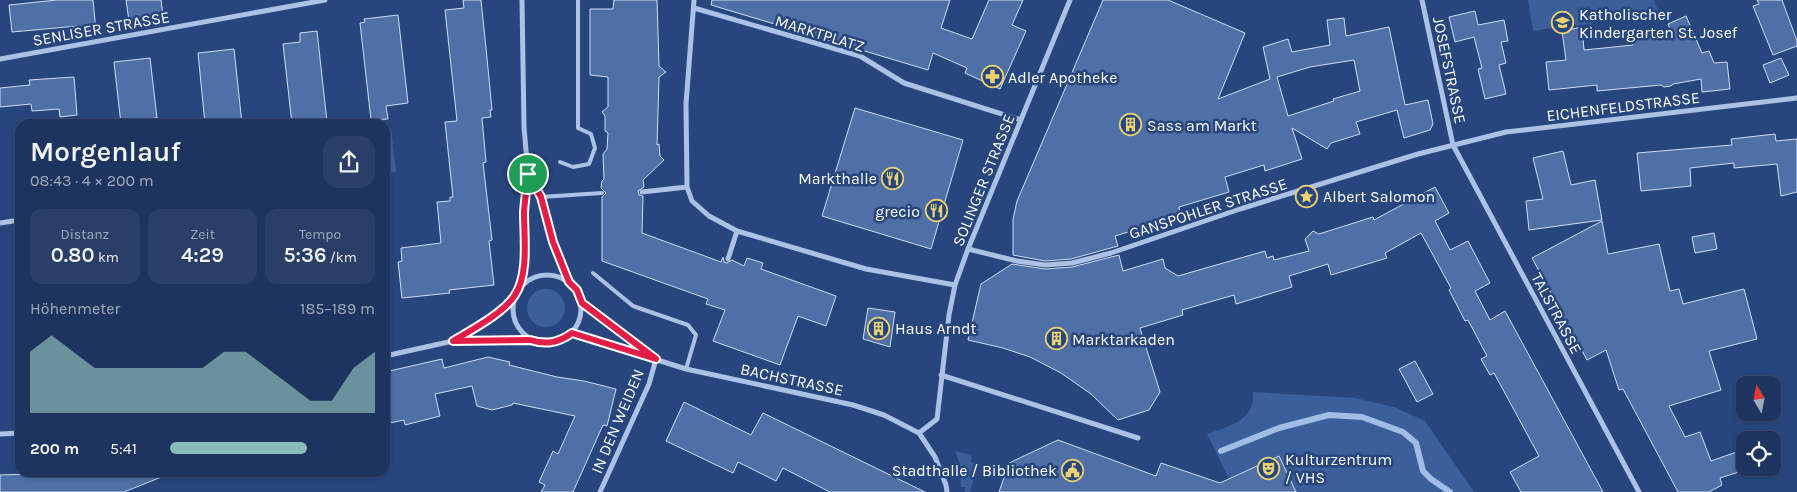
<!DOCTYPE html>
<html lang="de">
<meta charset="utf-8">
<style>
body{margin:0;font-family:Karla,sans-serif;background:#2a3f67;color:#f1f3f6;height:100vh;display:flex;flex-direction:column;font-size:19px;white-space:nowrap}
*{box-sizing:border-box;margin:0}
p{font-size:16px;color:#a0aabc}
.icon{flex:none;width:28px;height:28px;fill:none;stroke:currentColor;stroke-width:2;stroke-linecap:round;stroke-linejoin:round}
.map{position:relative;flex:1;overflow:hidden}
.drawer{position:absolute;left:15px;top:119px;width:375px;height:358px;display:flex;flex-direction:column;background:#1d345e;border-radius:15px;box-shadow:0 1px 4px #0004,0 0 0 1px #3b4f73}
.drawer>*{flex:none}
.needle{width:32px;rotate:350deg}
.buttons{position:absolute;left:1736px;top:376px;display:grid;gap:10px}
.buttons a{display:grid;place-items:center;width:45px;height:45px;border-radius:10px;background:#1d345e;box-shadow:0 1px 4px #0004,0 0 0 1px #3b4f73;font-size:25px}
.pin{position:absolute;display:grid;place-items:center;width:42px;height:42px;color:#fff;margin:-21px;border:2px solid #fff;border-radius:50%;box-shadow:0 1px 5px #0007}
.round{display:grid;place-items:center;flex:none;width:52px;height:52px;border-radius:15px;background:#2a3f67}
.summary{display:flex;align-items:center;justify-content:space-between;height:85px;padding:0 15px}
h1{font-size:28px;font-weight:600;line-height:38px}
.metrics{display:grid;grid-template-columns:repeat(3,1fr);gap:8px;height:85px;padding:5px 15px}
.metrics div{display:grid;align-content:center;border-radius:12px;background:#2a3f67;text-align:center}
.metrics b{font-size:21px;font-weight:600}
.metrics small{font-size:14px;font-weight:400}
.metrics p{font-size:14px}
.chart{height:140px;padding:10px 15px}
.chart p{display:flex;justify-content:space-between}
.chart svg{width:100%;height:90px;margin-top:5px;fill:#8bbbb9;opacity:.7}
ul{padding:0 15px;list-style:none;font-size:16px}
li{display:grid;grid-template-columns:80px 60px 1fr;align-items:center;height:38px}
li i{height:12px;border-radius:6px;background:#8bbbb9}
.map>svg:first-child{display:block}
.green{fill:#3a5f9b}
.lines{fill:none;stroke-linecap:round;stroke-linejoin:round}
.stream{stroke:#a1bce5;stroke-width:6}
.building{fill:#4f70a6;stroke:#cfddf4;fill-rule:evenodd}
.lane{stroke:#acc2e5;stroke-width:4}
.street{stroke:#acc2e5;stroke-width:5}
.route-casing{stroke:#fff;stroke-width:10}
.route{stroke:#e11d48;stroke-width:6}
.labels{text-anchor:middle;stroke-width:5;stroke-linejoin:round;paint-order:stroke}
.poi-label{font-size:16px;fill:#fff;stroke:#27467d;text-anchor:start}
.street-label{font-size:16px;fill:#fff;stroke:#27467d}
</style>
<div class="map">
<svg width="1797" height="492" viewBox="0 0 1797 492">
<rect width="100%" height="100%" fill="#27467d"/>
<!-- green -->
<path class="green" d="M1528 0H1654L1658 11 1576 26 1575 24 1533 31Z
M385 128H391L396 172 385 173Z
M527 308a19 19 0 1 1 38 0a19 19 0 1 1-38 0Z
M1253 392 1355 398 1394 407 1425 421 1474 492H1296L1229 479 1207 434C1228 427 1256 420 1253 392Z
M955 451 972 455 971 462 978 464 970 492H965V487H961L960 464Z"/>
<g class="lines">
<!-- stream -->
<path class="stream" d="M1221 451 1279 428 1329 415 1362 417 1403 432 1416 443 1423 471 1431 479 1450 492"/>
</g>
<!-- building -->
<path class="building" d="M57 0H93L96 31 79 32 78 26 12 32 9 5Z
M126 0H161L163 15 129 21Z
M463 0H481L487 58 492 110H490L491 117 482 118 486 162 483 163 492 240 489 241 494 285 449 290 450 293 402 298 398 262 402 261 401 248 441 243 437 202 450 201V197H453L445 122 457 121 445 10 464 8Z
M614 0H657L659 66 666 72 659 77 657 145 659 144 660 156 664 160 643 180 644 187 638 191 639 195 643 196 642 233 721 262 723 257 724 262 727 263 732 260 744 266 747 258 763 263 761 269 836 296 826 326 798 316 780 365 713 341 725 310 706 304 708 299 602 261V197L606 193 601 188 602 181 604 179 603 154 607 149 608 133 605 131V116L602 112 608 107V77L590 75V9H613Z
M712 0H950L941 28 972 39 989 0H1023L1012 25 1026 31 1000 89 965 73 967 68 933 53 928 70 711 5Z
M1103 0H1168L1245 33 1218 99 1270 79 1263 47 1288 39 1292 52 1330 45 1327 20 1344 18 1346 36 1389 27 1405 105 1428 100 1433 124 1430 130 1404 138 1397 110 1356 122 1360 134 1331 143 1327 149 1292 128 1302 159 1265 171 1264 165 1225 177 1229 192 1179 207 1181 216 1115 236 1118 246 1071 259 1045 261 1013 255V219L1017 201ZM1354 60 1360 91 1333 99 1334 101 1288 116 1277 77 1310 67Z
M1757 0H1782L1797 41V46L1773 55 1753 6 1759 4Z
M1475 11 1478 25 1504 20 1508 41 1501 42 1506 63 1499 65 1506 94 1485 99 1478 69 1482 68 1474 37 1455 42 1449 17Z
M398 15 408 103 386 106 388 119 371 120 360 23 365 22 364 19Z
M1686 16 1702 53 1709 51 1714 63 1727 62 1730 89 1702 92 1701 79 1673 84 1671 86 1664 87 1661 85 1597 91V85L1549 90 1546 62 1566 60 1562 31 1582 27 1584 50 1633 45 1632 40 1673 37 1668 24Z
M317 31 327 122 292 124 283 44 300 42V33Z
M234 49 242 124H205L198 53Z
M150 58 157 118H154L155 124H121L114 62Z
M1781 58 1789 75 1770 83 1763 65Z
M74 77 77 115 60 117 59 109 32 111 31 104 0 107V88L30 85 29 80Z
M855 108 963 140 931 249 822 216Z
M1775 134 1776 141 1797 139V192L1781 196 1777 164 1734 168V163L1690 168 1691 186 1641 191 1637 153 1732 145 1731 139Z
M1563 151 1571 185 1595 180 1602 220 1529 230 1526 201 1543 199 1533 158Z
M1435 187 1449 213 1435 221 1450 250 1468 241 1490 283 1475 291 1490 320 1505 311 1603 492H1521L1510 472 1539 456 1494 373 1490 375 1481 359 1487 356 1468 320 1465 321 1449 290 1451 288 1421 233 1385 253 1387 258 1331 275 1328 264 1289 276 1292 287 1236 304 1234 295 1182 310 1183 315 1140 328 1160 392 1149 410 1118 420 1091 394 1061 373 1030 357 1003 348 968 340 981 284 1012 264 1045 269 1072 267 1119 255 1123 271 1163 259 1165 268 1178 276 1265 251 1267 258 1273 256 1274 260 1309 251 1305 239 1313 231 1319 234 1373 217 1374 220Z
M1602 221 1608 254 1659 244 1670 291 1679 289 1683 304 1744 289 1757 339 1709 351 1721 390 1669 406 1685 437 1700 432 1711 461 1745 449V470L1720 478 1722 485 1709 492H1678L1623 389 1619 390 1606 350 1587 360 1532 258Z
M1714 233 1717 249 1695 253 1692 237Z
M868 308 895 312 890 347 863 339Z
M488 357 510 362 509 365 557 377 584 381 616 389 607 426 603 425 573 492H541L545 485 539 482 553 451 558 454 575 416 513 403 512 405 492 410 477 406 472 386 435 394 440 416 405 425 404 420 385 424V372L442 359 444 368Z
M1415 361 1433 394 1417 402 1399 369Z
M684 402 751 435 763 413 925 492H830L783 468 776 481 738 462 733 473 666 441Z
M1058 440 1156 476 1161 463 1220 483 1279 456 1296 492H999L1009 463Z
M29 471H174V472L124 492H0V475L29 474Z"/>
<g class="lines">
<!-- lane -->
<path class="lane" d="M560 162 573 167 589 164 595 148 591 134 578 128V0
M541 197 602 193
M593 273 633 306 688 325 696 335 686 369"/>
<!-- street -->
<path class="street" d="M522 0 524 127 528 174 524 210 522 283
M694 0 686 104 687 187 692 201 709 216 737 231 866 269 955 285
M1422 0 1453 145 1639 492
M694 8 860 56 904 83 1021 120
M0 59 325 0
M529 174 541 197 553 241 569 281
M642 192 687 187
M0 223 13 221
M968 249 1017 261 1045 265 1072 263 1111 253 1240 209 1418 154 1506 132 1797 98
M728 259 737 231
M513 309a34 34 0 1 1 68 0a34 34 0 1 1-68 0Z
M581 303 651 356
M572 333 686 369 853 405 884 415 919 433 935 457 946 485 947 492
M454 340 485 322 515 296
M385 356 453 341 530 340
M941 375 1138 438
M919 433 937 419 949 315 955 285 968 249 1070 0
M0 434 20 433
M600 492 649 384 656 359"/>
</g>
<g class="lines">
<defs>
<path id="route" d="M528 174 541 197 553 242 569 282 577 290 582 303 656 359 572 333C558 343 546 345 530 340L453 341C471 330 504 313 515 295 529 274 524 237 524 212 525 199 527 186 528 174Z"/>
</defs>
<!-- route casing -->
<use href="#route" class="route-casing"/>
<!-- route -->
<use href="#route" class="route"/>
</g>
<!-- icons -->
<defs>
<symbol id="school-ring" viewBox="-11 -11 22 22"><circle r="9.5" fill="#27467d" stroke="#edd272" stroke-width="1.5"/><path d="M0-5L7-2L0 1L-7-2ZM-4 1L0 2.5L4 1V4Q0 6-4 4Z" fill="#edd272"/></symbol>
<symbol id="pharmacy-ring" viewBox="-11 -11 22 22"><circle r="9.5" fill="#27467d" stroke="#edd272" stroke-width="1.5"/><path d="M-2-6h4v4h4v4h-4v4h-4v-4h-4v-4h4Z" fill="#edd272"/></symbol>
<symbol id="building-ring" viewBox="-11 -11 22 22"><circle r="9.5" fill="#27467d" stroke="#edd272" stroke-width="1.5"/><path d="M-4-6H4V6H1V3H-1V6H-4ZM-2.5-4.3h1.7v1.8h-1.7ZM.8-4.3h1.7v1.8H.8ZM-2.5-1h1.7V.8h-1.7ZM.8-1h1.7V.8H.8Z" fill="#edd272"/></symbol>
<symbol id="restaurant-ring" viewBox="-11 -11 22 22"><circle r="9.5" fill="#27467d" stroke="#edd272" stroke-width="1.5"/><path d="M-5-6h1v4h1v-4h1v4h1v-4h1v5L-1.5 .5V6h-2V.5L-5-1ZM5-6V6H3V1.5H1.5Q1.5-4 5-6Z" fill="#edd272"/></symbol>
<symbol id="sight-ring" viewBox="-11 -11 22 22"><circle r="9.5" fill="#27467d" stroke="#edd272" stroke-width="1.5"/><path d="M0-6L1.8-2.2L6-1.7L2.9 1.2L3.7 5.4L0 3.3L-3.7 5.4L-2.9 1.2L-6-1.7L-1.8-2.2Z" fill="#edd272"/></symbol>
<symbol id="theatre-ring" viewBox="-11 -11 22 22"><circle r="9.5" fill="#27467d" stroke="#edd272" stroke-width="1.5"/><path d="M-5-5.5Q0-4 5-5.5V0Q5 5 0 6Q-5 5-5 0ZM-3.3-2.5H-1v1.5H-3.3ZM1-2.5H3.3v1.5H1ZM-2.8 1Q0 5.5 2.8 1Z" fill="#edd272"/></symbol>
<symbol id="civic-ring" viewBox="-11 -11 22 22"><circle r="9.5" fill="#27467d" stroke="#edd272" stroke-width="1.5"/><path d="M-.6-6.5H3V-4.5H.6V-3L4-1V1h2V6H-6V1h2V-1L-.6-3ZM-1.2 2.5V6h2.4V2.5Z" fill="#edd272"/></symbol>
</defs>
<g fill-rule="evenodd">
<use href="#school-ring" x="1550" y="10" width="25" height="25"/>
<use href="#pharmacy-ring" x="980" y="64" width="25" height="25"/>
<use href="#building-ring" x="1118" y="112" width="25" height="25"/>
<use href="#restaurant-ring" x="880" y="166" width="25" height="25"/>
<use href="#sight-ring" x="1294" y="184" width="25" height="25"/>
<use href="#restaurant-ring" x="924" y="198" width="25" height="25"/>
<use href="#building-ring" x="866" y="316" width="25" height="25"/>
<use href="#building-ring" x="1044" y="326" width="25" height="25"/>
<use href="#theatre-ring" x="1256" y="456" width="25" height="25"/>
<use href="#civic-ring" x="1060" y="458" width="25" height="25"/>
</g>
<g class="labels">
<!-- poi labels -->
<g class="poi-label">
<text x="1579" y="20">Katholischer<tspan x="1579" dy="18">Kindergarten St. Josef</tspan></text>
<text x="1008" y="83">Adler Apotheke</text>
<text x="1147" y="131">Sass am Markt</text>
<text x="877" y="184" text-anchor="end">Markthalle</text>
<text x="1323" y="202">Albert Salomon</text>
<text x="920" y="217" text-anchor="end">grecio</text>
<text x="895" y="334">Haus Arndt</text>
<text x="1072" y="345">Marktarkaden</text>
<text x="1285" y="465">Kulturzentrum<tspan x="1285" dy="18">/ VHS</tspan></text>
<text x="1057" y="476" text-anchor="end">Stadthalle / Bibliothek</text>
</g>
<!-- street labels -->
<g class="street-label">
<text transform="translate(101 28) rotate(-10)" y="6">SENLISER STRASSE</text>
<text transform="translate(820 33) rotate(17)" y="6">MARKTPLATZ</text>
<text transform="translate(1450 70) rotate(78)" y="6">JOSEFSTRASSE</text>
<text transform="translate(1623 106) rotate(-7)" y="6">EICHENFELDSTRASSE</text>
<text transform="translate(983 180) rotate(-68)" y="6">SOLINGER STRASSE</text>
<text transform="translate(1208 208) rotate(-18)" y="6">GANSPOHLER STRASSE</text>
<text transform="translate(1557 313) rotate(62)" y="6">TALSTRASSE</text>
<text transform="translate(792 379) rotate(12)" y="6">BACHSTRASSE</text>
<text transform="translate(617 421) rotate(-67)" y="6">IN DEN WEIDEN</text>
</g>
</g>
</svg>
<div class="buttons">
<a><svg class="needle" viewBox="-14 -14 28 28"><path d="M0-13l5 13h-10z" fill="#e53935"/><path d="M0 13l5-13h-10z" fill="#a0aabc"/></svg></a>
<a><svg class="icon" aria-label="locate" viewBox="0 0 24 24"><circle cx="12" cy="12" r="6"/><path d="M12 2v4M12 18v4M2 12h4M18 12h4"/></svg></a>
</div>
<div class="pin" style="left:528px;top:174px;background:#1e9e55"><svg class="icon" aria-label="arrive" viewBox="0 0 24 24"><path d="M6 21V4h12l-3 4 3 4H6"/></svg></div>
<section class="drawer">
<div class="summary"><div><h1>Morgenlauf</h1><p>08:43 · 4 × 200 m</p></div><a class="round"><svg class="icon" aria-label="share" viewBox="0 0 24 24"><path d="M12 15V3M7 8l5-5 5 5M5 13v7h14v-7"/></svg></a></div>
<div class="metrics">
<div><p>Distanz</p><b>0.80<small> km</small></b></div>
<div><p>Zeit</p><b>4:29</b></div>
<div><p>Tempo</p><b>5:36<small> /km</small></b></div>
</div>
<div class="chart"><p><span>Höhenmeter</span>185–189 m</p>
<svg viewBox="0 0 160 44" preserveAspectRatio="none"><path d="M0 44V14L10 6L20 14L30 22L40 22L50 22L60 22L70 22L80 22L90 14L100 14L110 22L120 30L130 38L140 38L150 22L160 14V44z"/></svg>
</div>
<ul>
<li><b>200 m</b>5:41<i style="width:67%"></i></li>
</ul>
</section>
</div>
